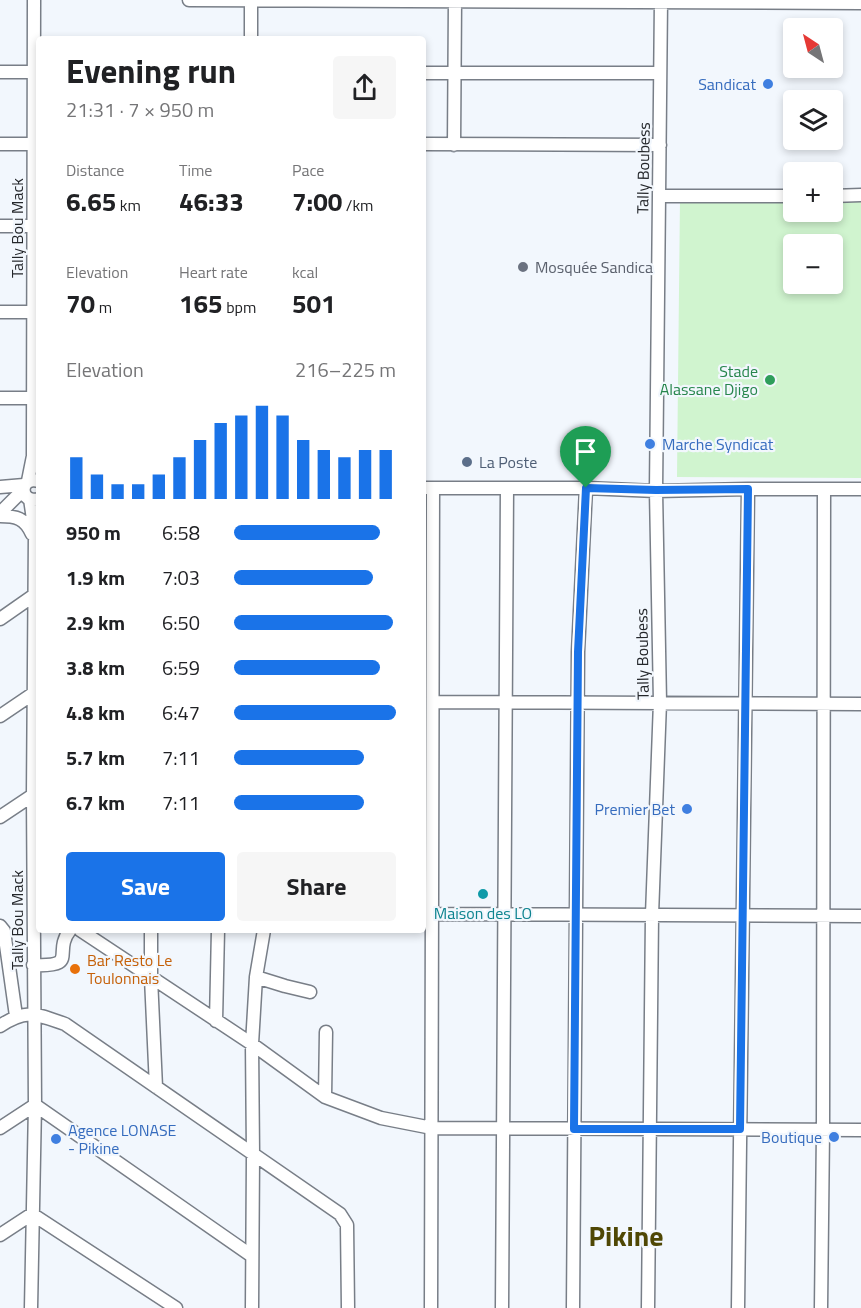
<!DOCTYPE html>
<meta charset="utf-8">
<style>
body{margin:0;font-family:"Titillium Web",sans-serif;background:#f6f6f6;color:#202124;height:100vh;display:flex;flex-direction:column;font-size:22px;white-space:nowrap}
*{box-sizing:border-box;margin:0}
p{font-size:20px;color:#757577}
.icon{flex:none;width:33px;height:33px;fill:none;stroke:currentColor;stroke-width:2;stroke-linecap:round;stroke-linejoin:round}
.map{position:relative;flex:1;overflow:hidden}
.side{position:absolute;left:36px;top:36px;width:390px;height:897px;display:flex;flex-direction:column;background:#fff;border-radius:6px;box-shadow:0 3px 9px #0003}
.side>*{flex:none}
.needle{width:39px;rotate:324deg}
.buttons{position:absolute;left:783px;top:18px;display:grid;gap:12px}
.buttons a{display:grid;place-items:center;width:60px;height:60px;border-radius:6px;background:#fff;box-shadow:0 3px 9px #0003;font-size:30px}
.pin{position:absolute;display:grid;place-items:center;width:51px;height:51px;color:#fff;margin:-62px -26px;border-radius:50% 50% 50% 0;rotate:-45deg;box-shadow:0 0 6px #0007}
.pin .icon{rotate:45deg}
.round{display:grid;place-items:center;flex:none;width:63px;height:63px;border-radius:6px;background:#f6f6f6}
.summary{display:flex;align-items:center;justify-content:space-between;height:102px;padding:0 30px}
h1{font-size:33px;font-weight:700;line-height:45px}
.stats{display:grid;grid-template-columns:repeat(3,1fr);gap:9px;height:102px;padding:6px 30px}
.stats div{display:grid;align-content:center}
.stats b{font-size:26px;font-weight:700}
.stats small{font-size:16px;font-weight:400}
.stats p{font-size:16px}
.chart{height:168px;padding:12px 30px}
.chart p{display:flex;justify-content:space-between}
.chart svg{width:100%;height:108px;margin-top:6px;stroke:#1a73e8;stroke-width:6}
.button{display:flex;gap:12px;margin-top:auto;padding:12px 30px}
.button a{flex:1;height:69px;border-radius:6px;background:#1a73e8;color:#fff;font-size:24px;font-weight:700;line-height:69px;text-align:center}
.button a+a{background:#f6f6f6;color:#202124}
ul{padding:0 30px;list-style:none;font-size:20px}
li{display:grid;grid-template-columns:96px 72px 1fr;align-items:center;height:45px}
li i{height:15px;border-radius:8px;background:#1a73e8}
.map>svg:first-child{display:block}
.green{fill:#d0f4cf;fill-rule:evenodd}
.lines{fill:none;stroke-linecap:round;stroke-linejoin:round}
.minor-casing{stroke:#787e87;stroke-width:15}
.minor{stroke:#fff;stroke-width:12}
.route-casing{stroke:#fff;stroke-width:12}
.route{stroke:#1a73e8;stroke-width:8}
.shop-dot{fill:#3f7fe0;stroke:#f2f7fd;stroke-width:2}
.worship-dot{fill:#6b7280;stroke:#f2f7fd;stroke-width:2}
.leisure-dot{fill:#2e9e5b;stroke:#f2f7fd;stroke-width:2}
.service-dot{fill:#5c6f8a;stroke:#f2f7fd;stroke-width:2}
.culture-dot{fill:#0f9aa8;stroke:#f2f7fd;stroke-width:2}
.food-dot{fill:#e8710a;stroke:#f2f7fd;stroke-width:2}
.labels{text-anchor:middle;stroke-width:4.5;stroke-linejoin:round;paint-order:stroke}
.shop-label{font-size:16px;fill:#366cbe;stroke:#f2f7fd;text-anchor:end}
.street-label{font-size:16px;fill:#24272b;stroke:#f2f7fd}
.worship-label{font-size:16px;fill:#5b616d;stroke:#f2f7fd;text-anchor:start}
.leisure-label{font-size:16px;fill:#27864d;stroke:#f2f7fd;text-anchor:end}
.service-label{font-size:16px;fill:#4e5e75;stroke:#f2f7fd;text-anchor:start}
.culture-label{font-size:16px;fill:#0d838f;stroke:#f2f7fd}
.food-label{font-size:16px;fill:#c56008;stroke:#f2f7fd;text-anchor:start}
.town-label{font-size:28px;font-weight:bold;fill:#4f4704;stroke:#f2f7fd}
</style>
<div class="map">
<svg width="861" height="1308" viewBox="0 0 861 1308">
<rect width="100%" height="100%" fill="#f2f7fd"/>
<!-- green -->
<path class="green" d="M680 198 793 199 794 212H832L833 199H861V478L677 477ZM794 244H832V284H794Z"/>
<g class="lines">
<defs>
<path id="minor" d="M189 0 861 3
M251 39V0
M0 72H39
M423 73H660
M0 144H39
M423 144 660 145
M454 145 455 0
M659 196H794
M832 196 861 195
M0 226H39
M0 312H39
M0 398H39
M28 481 33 456 34 0
M39 481C18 475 19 505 39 499
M0 487 24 485
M423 488H586L656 491 748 489H861
M30 499 35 533 33 795 35 1105 31 1308
M0 513 23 490
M0 516C16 516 25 518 32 534
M0 619 33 596 38 599
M433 702 861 704
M0 716 34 693 38 695
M0 817 33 795 38 799
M432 914 861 916
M0 926 4 931 16 1016
M80 930 252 1044 325 1097 381 1118 432 1128 861 1130
M151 930V978L156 1087
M33 965C80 967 52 953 70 930
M256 977 285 986 310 992
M216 1021 218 930
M0 1026C27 1008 36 1014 65 1024L340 1214 347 1225 348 1308
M325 1097 326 1032
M0 1128 35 1105 252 1256
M0 1235 32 1214 176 1308
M252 1308 253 1155 252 1044 256 977 264 930
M431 1308 433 488
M502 1308 507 488
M573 1308 578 652 586 488
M648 1308 652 915 660 702 656 491 661 0
M738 1308 748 489
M821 1308 823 1130 824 489"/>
</defs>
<!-- minor casing -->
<use href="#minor" class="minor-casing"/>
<!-- minor -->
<use href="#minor" class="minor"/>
</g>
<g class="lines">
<defs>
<path id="route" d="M586 488 656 490 748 489 740 1129H574L578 652Z"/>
</defs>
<!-- route casing -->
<use href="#route" class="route-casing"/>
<!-- route -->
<use href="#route" class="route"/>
</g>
<!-- markers -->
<g class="shop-dot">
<circle cx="768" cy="84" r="6"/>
<circle cx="650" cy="444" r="6"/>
<circle cx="687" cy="809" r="6"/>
<circle cx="834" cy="1137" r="6"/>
<circle cx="56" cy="1139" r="6"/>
</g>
<circle class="worship-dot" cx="523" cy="267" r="6"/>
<circle class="leisure-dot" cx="770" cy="380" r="6"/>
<circle class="service-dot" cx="467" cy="462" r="6"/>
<circle class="culture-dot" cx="483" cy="894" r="6"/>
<circle class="food-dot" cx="75" cy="969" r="6"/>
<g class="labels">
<!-- shop labels -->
<g class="shop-label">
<text x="756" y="90">Sandicat</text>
<text x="662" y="450" text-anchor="start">Marche Syndicat</text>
<text x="675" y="815">Premier Bet</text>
<text x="68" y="1136" text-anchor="start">Agence LONASE<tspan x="68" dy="18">- Pikine</tspan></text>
<text x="822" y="1143">Boutique</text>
</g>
<!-- street labels -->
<g class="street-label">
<text transform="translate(643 168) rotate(-89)" y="6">Tally Boubess</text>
<text transform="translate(17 228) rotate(-90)" y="6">Tally Bou Mack</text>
<text transform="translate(642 654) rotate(-91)" y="6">Tally Boubess</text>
<text transform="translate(17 920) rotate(-90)" y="6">Tally Bou Mack</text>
</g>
<!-- worship labels -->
<g class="worship-label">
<text x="535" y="273">Mosquée Sandica</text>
</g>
<!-- leisure labels -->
<g class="leisure-label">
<text x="758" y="377">Stade<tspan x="758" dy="18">Alassane Djigo</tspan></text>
</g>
<!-- service labels -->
<g class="service-label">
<text x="479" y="468">La Poste</text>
</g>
<!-- culture labels -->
<g class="culture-label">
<text x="483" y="919">Maison des LO</text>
</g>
<!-- food labels -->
<g class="food-label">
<text x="87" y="966">Bar Resto Le<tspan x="87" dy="18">Toulonnais</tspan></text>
</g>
<!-- town labels -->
<g class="town-label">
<text x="626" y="1246">Pikine</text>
</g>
</g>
</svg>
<div class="buttons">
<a><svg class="needle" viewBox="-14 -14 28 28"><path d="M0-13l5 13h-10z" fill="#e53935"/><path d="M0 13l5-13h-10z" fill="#757577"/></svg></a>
<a><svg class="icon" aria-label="layers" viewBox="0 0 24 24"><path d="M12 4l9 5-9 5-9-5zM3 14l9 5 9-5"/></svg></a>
<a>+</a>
<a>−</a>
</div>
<div class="pin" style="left:586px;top:488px;background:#1e9e55"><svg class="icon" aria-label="arrive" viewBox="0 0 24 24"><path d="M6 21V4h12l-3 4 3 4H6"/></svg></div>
<section class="side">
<div class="summary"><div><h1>Evening run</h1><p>21:31 · 7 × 950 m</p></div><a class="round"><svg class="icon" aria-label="share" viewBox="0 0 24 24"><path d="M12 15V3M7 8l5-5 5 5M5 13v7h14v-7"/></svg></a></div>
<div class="stats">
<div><p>Distance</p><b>6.65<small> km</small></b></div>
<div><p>Time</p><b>46:33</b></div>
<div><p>Pace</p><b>7:00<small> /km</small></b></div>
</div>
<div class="stats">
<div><p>Elevation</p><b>70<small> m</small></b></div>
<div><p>Heart rate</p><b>165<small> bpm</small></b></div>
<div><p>kcal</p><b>501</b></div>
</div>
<div class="chart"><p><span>Elevation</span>216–225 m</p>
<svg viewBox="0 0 160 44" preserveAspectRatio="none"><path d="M5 44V27M15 44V34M25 44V38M35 44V38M45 44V34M55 44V27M65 44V20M75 44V13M85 44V10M95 44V6M105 44V10M115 44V20M125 44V24M135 44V27M145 44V24M155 44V24"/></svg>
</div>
<ul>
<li><b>950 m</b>6:58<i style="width:90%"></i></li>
<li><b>1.9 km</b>7:03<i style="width:86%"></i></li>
<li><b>2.9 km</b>6:50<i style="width:98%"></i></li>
<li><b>3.8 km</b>6:59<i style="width:90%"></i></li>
<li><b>4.8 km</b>6:47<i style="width:100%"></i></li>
<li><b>5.7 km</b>7:11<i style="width:80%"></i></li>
<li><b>6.7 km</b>7:11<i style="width:80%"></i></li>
</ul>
<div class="button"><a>Save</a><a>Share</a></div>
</section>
</div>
